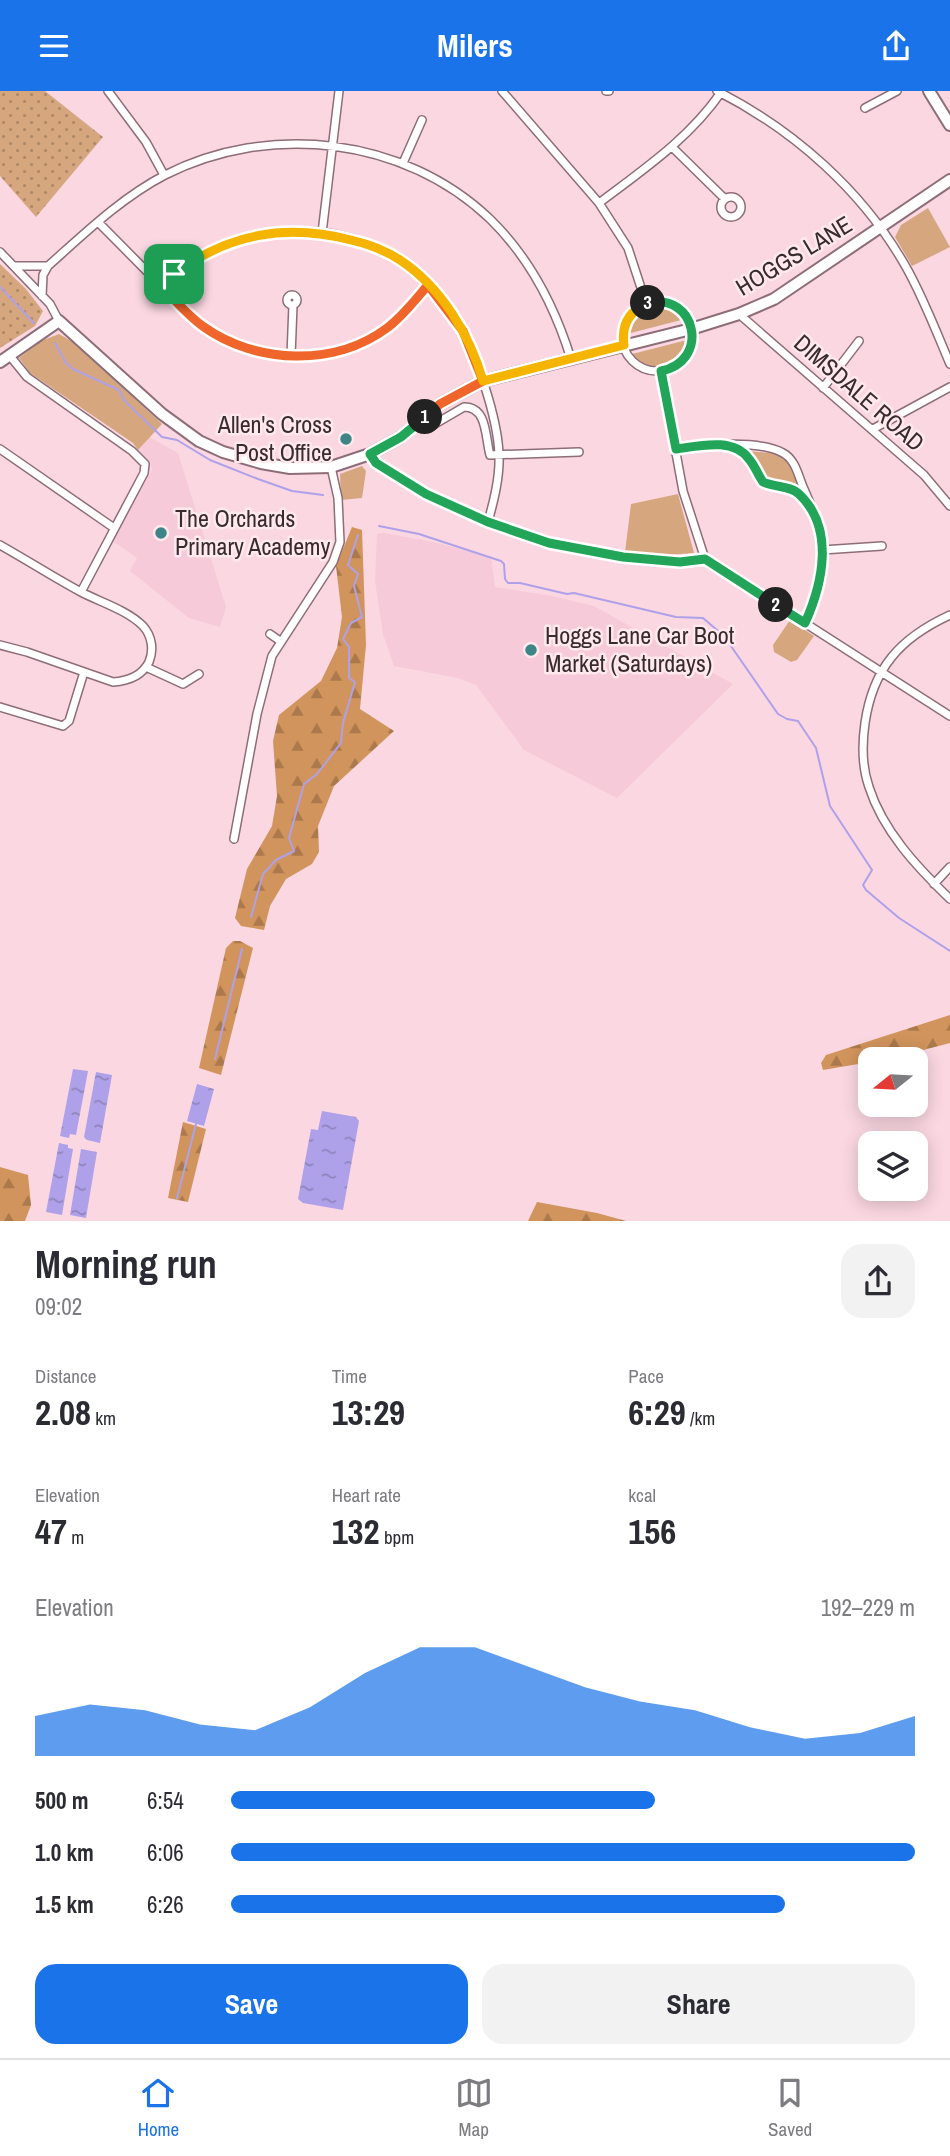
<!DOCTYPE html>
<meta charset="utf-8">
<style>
body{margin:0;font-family:"Archivo Narrow",sans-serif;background:#f2f2f3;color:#2b2b33;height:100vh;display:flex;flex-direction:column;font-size:26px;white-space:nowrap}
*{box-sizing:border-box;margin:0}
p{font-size:23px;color:#7c7c81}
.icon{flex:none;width:38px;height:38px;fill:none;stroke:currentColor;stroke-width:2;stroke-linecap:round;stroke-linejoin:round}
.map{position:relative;height:1130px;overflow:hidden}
.drawer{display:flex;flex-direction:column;background:#fff;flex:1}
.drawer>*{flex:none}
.needle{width:46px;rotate:252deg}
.controls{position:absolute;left:858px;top:956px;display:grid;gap:14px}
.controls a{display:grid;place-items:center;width:70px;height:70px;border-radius:14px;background:#fff;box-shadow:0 4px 18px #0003;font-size:35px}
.pin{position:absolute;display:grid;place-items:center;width:60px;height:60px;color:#fff;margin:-30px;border-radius:14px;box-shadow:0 4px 10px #0006}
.km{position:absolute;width:35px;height:35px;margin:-18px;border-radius:50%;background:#222;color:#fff;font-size:19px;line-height:35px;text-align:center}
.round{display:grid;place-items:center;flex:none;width:74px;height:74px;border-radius:21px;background:#f2f2f3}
.overview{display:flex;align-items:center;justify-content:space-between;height:119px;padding:0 35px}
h1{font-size:38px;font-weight:700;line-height:52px}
.metrics{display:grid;grid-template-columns:repeat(3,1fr);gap:10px;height:119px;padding:7px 35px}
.metrics div{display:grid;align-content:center}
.metrics b{font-size:35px;font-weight:700}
.metrics small{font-size:19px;font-weight:400}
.metrics p{font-size:19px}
.chart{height:196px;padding:14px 35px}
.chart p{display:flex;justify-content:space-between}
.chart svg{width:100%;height:126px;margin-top:7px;fill:#1a73e8;opacity:.7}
.button{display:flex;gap:14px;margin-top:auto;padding:14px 35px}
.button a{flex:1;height:80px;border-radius:21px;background:#1a73e8;color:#fff;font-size:28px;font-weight:700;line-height:80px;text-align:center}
.button a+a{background:#f2f2f3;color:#2b2b33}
ul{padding:0 35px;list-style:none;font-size:23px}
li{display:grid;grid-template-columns:112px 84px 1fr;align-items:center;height:52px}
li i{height:18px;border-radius:9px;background:#1a73e8}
header{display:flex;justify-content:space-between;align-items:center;height:91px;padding:0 35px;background:#1a73e8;color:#fff;font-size:32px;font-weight:700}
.tab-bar{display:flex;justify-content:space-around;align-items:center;height:98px;border-top:2px solid #e1e1e2;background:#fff;font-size:19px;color:#7c7c81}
.tab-bar a{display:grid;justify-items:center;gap:4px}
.tab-bar .active{color:#1a73e8}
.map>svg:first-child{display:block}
.built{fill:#f6cad8}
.green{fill:#d6a77e}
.forest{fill:url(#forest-firs)}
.park{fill:url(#park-dots)}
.water{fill:url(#water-ripples)}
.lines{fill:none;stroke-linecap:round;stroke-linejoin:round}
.stream{stroke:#afa1e9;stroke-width:2}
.street-casing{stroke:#8d6d77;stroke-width:10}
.secondary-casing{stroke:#8d6d77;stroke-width:14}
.street{stroke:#fff;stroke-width:7}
.secondary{stroke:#fff;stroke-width:10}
.split-1-casing{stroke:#fff;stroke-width:14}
.split-2-casing{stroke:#fff;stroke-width:14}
.split-3-casing{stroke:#fff;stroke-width:14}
.split-4-casing{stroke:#fff;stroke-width:14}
.split-1{stroke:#f0652b;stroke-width:9}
.split-2{stroke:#22a559;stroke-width:9}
.split-3{stroke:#22a559;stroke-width:9}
.split-4{stroke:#f5b400;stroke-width:9}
.poi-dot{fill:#3e8686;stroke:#ffe9ef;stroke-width:2.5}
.labels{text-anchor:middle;stroke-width:5;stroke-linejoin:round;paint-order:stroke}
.street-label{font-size:24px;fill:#382b2f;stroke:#ffe9ef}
.poi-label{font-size:24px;fill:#382b2f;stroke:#ffe9ef;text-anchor:start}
</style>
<header><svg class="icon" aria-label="menu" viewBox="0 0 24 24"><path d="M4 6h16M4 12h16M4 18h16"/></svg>Milers<svg class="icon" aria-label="share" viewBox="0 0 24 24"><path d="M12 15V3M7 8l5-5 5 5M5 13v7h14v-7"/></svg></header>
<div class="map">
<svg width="950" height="1131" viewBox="0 0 950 1131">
<defs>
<pattern id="forest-firs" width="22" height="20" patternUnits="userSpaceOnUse" patternTransform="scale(1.75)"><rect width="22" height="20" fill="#d1945c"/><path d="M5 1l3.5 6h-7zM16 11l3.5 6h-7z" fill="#ab794c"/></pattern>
<pattern id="park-dots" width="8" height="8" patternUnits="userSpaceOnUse" patternTransform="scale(1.75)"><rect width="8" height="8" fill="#d6a77e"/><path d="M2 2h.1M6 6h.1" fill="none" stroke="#af8868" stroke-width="1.8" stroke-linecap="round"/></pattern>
<pattern id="water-ripples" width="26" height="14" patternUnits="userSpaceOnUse" patternTransform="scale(1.75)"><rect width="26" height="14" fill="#afa1e9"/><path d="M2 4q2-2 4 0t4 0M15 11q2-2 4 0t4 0" fill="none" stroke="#8f83bd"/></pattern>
</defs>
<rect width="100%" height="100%" fill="#fbd7e2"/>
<!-- built -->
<path class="built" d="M149 346 178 362 226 516 220 536 189 527 130 480 137 467 113 450 152 379 150 370 138 359Z
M384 442 433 451 491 466 495 496 552 505 594 515 733 593 617 707 524 659 476 594 458 587 394 575 383 543 375 490 377 443Z"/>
<!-- green -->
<path class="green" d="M928 117 950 156 912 175 895 146 901 134Z
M650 216 668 218 681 229 627 243 634 226Z
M59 243 73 251 162 333 138 359 133 352 30 282 19 267 41 250Z
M687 249C678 277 653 285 632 263Z
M748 360 782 363 792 373 800 396 792 395 789 391C765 396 756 380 748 360Z
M362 375 366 380 362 407 341 409 340 383Z
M678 403 694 462 653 465 625 461 631 413Z
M790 529 814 545 797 569 791 571 774 561 773 554Z"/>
<!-- forest -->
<path class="forest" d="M352 436 362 439 366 554 360 618 394 640 334 695 318 735 319 761 312 773 286 788 270 815 264 839 241 835 235 827 247 778 272 735 277 705 273 650 279 624 321 590 337 557 342 526 336 475Z
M233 850H240L253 857 221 984 199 977 226 857Z
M950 924V952L889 968H870V971L823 979 821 972 826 964Z
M183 1031 206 1038 188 1111 168 1107Z
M0 1076 28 1084 31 1114 25 1130H0Z
M537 1111 597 1122 626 1130H528Z"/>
<!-- park -->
<path class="park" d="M0 0H45L103 46 36 126 0 85Z
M0 173 26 198 43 220 35 235 0 257Z"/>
<!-- water -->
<path class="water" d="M73 978 88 980 76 1044 70 1043 69 1047 60 1045Z
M96 981 112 984 100 1052 87 1049 84 1046Z
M197 993 214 998 204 1035 187 1030Z
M322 1020 356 1026 359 1030 343 1119 303 1112 298 1108 311 1038 318 1039Z
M59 1052 68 1054V1057L73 1058 62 1124 46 1121Z
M81 1058 97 1061 86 1127 70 1124Z"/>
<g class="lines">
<!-- stream -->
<path class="stream" d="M0 196 34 232
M55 252 66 272 73 278 119 299 124 309 162 346 177 349 210 369 258 388 292 400 323 404
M379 435 419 443 501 470 504 473 505 488 508 492H520L567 503 574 502 676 526 703 527 724 545 778 623 787 628 798 630 816 657 830 715 872 779 863 794 866 799 899 827 950 860
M251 826 263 783 276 769 294 760 289 747 304 693 317 683 341 652 343 632 355 591 349 587V556L343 548 351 532 362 526 354 495 358 483 348 474 358 444
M215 968 242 858
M177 1107 196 1033"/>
<defs>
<path id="street" d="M108 0 146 51 164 84
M502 0 599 112 628 157 646 212
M606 0H609
M717 0C794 39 863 100 906 176 923 206 936 240 950 273
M865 17 897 0
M672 56 725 108
M403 72 422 29
M721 116a10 10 0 1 1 20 0a10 10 0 1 1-20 0Z
M599 112C644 78 690 47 722 0
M98 131 195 229C248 271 331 279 387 237 403 225 415 209 428 194
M322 142 339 0
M0 161 50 213 59 230
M14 175H48
M161 195C192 166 227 149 269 143 378 126 455 196 485 296 492 318 498 340 499 363 500 386 494 409 488 431
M287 209a5 5 0 1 1 10 0a5 5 0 1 1-10 0Z
M42 205 43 184 48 175C85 142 121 107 165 84 269 31 404 46 490 128 530 167 555 216 571 268
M622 245a35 35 0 1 1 70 0a35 35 0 1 1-70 0Z
M739 223 924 384 950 415
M10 265 27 286 132 360 145 373 144 382 81 501
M291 265 293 214
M661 280 683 400 705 468
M823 297 859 250
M418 331 428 337 464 316C488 316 485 347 490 364L579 361
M873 338 950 296
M729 355 748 365 763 392 798 400 807 414
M0 358 114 437
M676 358C704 354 757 348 783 362 796 369 798 385 804 398 827 449 829 480 805 532
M370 363C379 376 394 384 408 392 478 434 560 460 641 467 663 470 684 472 705 468L950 625
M0 454C27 469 53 486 81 501 100 511 127 519 143 535 152 545 154 559 149 571 142 585 128 590 113 591L27 561 0 554
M822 459 882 455
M950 524C900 547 873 577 865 632 862 653 862 676 869 696 883 740 917 776 950 808
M270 543 280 550
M146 576 183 593 199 583
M0 616 63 635 69 630 84 581
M234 748 257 623 272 565 333 471 340 451 338 407 331 376
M934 793 950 776"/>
<path id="secondary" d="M929 0 950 34
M0 271 59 230 162 323 199 350 223 361 261 372 290 377 331 376 370 363 401 346 440 313 483 290 691 238 739 223 774 208 950 89"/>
</defs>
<!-- street casing -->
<use href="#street" class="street-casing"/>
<!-- secondary casing -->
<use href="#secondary" class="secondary-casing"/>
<!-- street -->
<use href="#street" class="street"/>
<!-- secondary -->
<use href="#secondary" class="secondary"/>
</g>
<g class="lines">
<defs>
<path id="split-1" d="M174 183 161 195C175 209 188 225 204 236 256 273 335 276 387 237 403 225 415 209 428 194L463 240 483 290 440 313 425 326"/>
<path id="split-2" d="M425 326 401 346 370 363 376 372 426 403 488 431 549 452 623 466 680 471 705 468 776 514"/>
<path id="split-3" d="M648 212C696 201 711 270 661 280L676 358C699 355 733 346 749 368 755 375 758 384 763 391 774 396 791 395 799 403 835 437 823 492 805 532L776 514"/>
<path id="split-4" d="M174 183C228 143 285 132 351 149 368 153 385 159 400 169 441 196 470 244 483 290L624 254C621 234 629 220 648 212"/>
</defs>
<!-- split-1 casing -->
<use href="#split-1" class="split-1-casing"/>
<!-- split-2 casing -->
<use href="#split-2" class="split-2-casing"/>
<!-- split-3 casing -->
<use href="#split-3" class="split-3-casing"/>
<!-- split-4 casing -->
<use href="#split-4" class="split-4-casing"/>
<!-- split-1 -->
<use href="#split-1" class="split-1"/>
<!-- split-2 -->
<use href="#split-2" class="split-2"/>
<!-- split-3 -->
<use href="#split-3" class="split-3"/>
<!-- split-4 -->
<use href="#split-4" class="split-4"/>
</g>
<!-- markers -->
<g class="poi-dot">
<circle cx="346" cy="348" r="7"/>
<circle cx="161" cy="442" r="7"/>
<circle cx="531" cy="559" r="7"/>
</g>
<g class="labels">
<!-- street labels -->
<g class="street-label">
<text transform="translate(794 165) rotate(-31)" y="8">HOGGS LANE</text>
<text transform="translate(859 302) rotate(41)" y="8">DIMSDALE ROAD</text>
</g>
<!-- poi labels -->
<g class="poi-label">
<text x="332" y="342" text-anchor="end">Allen's Cross<tspan x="332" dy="28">Post Office</tspan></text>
<text x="175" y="436">The Orchards<tspan x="175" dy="28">Primary Academy</tspan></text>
<text x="545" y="553">Hoggs Lane Car Boot<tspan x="545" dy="28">Market (Saturdays)</tspan></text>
</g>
</g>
</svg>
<div class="controls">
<a><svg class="needle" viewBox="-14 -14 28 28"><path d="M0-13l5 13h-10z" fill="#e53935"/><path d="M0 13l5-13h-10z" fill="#7c7c81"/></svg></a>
<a><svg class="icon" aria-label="layers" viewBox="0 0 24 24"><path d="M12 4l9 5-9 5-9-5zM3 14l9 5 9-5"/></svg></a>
</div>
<div class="pin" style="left:174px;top:183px;background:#1e9e55"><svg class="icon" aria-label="arrive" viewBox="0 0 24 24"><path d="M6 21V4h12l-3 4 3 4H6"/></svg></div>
<b class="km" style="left:425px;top:326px">1</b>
<b class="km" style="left:776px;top:514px">2</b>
<b class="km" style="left:648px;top:212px">3</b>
</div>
<section class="drawer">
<div class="overview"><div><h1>Morning run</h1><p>09:02</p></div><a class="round"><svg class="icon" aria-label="share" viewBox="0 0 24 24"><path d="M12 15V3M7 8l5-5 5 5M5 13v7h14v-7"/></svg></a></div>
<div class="metrics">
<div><p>Distance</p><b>2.08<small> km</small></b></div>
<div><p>Time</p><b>13:29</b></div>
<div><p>Pace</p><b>6:29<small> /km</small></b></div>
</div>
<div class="metrics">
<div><p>Elevation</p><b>47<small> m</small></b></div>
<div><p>Heart rate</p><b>132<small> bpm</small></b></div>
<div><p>kcal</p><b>156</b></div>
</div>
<div class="chart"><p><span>Elevation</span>192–229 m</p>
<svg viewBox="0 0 160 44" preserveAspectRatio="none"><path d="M0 44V30L10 26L20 28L30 33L40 35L50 27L60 15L70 6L80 6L90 13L100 20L110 25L120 28L130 34L140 38L150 36L160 30V44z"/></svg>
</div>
<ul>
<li><b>500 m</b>6:54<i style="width:62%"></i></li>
<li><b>1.0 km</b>6:06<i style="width:100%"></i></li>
<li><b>1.5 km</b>6:26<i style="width:81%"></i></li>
</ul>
<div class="button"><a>Save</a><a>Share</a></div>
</section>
<nav class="tab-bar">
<a class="active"><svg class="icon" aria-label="home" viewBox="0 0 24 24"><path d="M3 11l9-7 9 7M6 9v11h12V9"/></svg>Home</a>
<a><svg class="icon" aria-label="map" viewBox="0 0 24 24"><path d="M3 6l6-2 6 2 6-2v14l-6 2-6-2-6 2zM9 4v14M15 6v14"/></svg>Map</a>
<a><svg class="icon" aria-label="saved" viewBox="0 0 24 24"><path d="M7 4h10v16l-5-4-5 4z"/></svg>Saved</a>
</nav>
